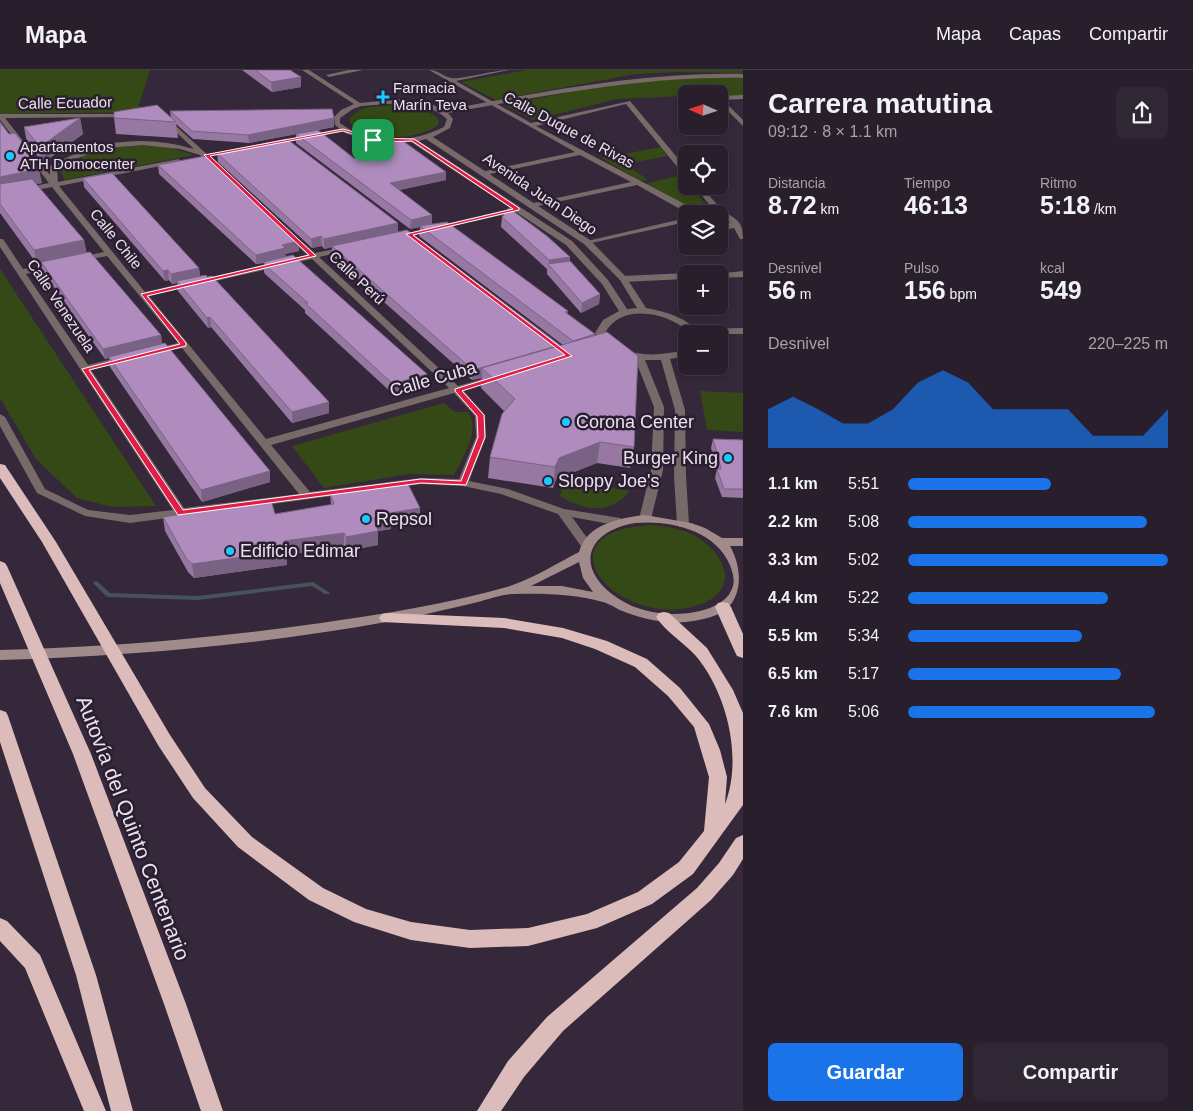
<!DOCTYPE html>
<html lang="es">
<meta charset="utf-8">
<style>
body{margin:0;font-family:Helvetica,sans-serif;background:#302734;color:#f1f3f6;height:100vh;display:flex;flex-direction:column;font-size:19px;white-space:nowrap}
*{box-sizing:border-box;margin:0}
p{font-size:16px;color:#a5a2a9}
.icon{flex:none;width:28px;height:28px;fill:none;stroke:currentColor;stroke-width:2;stroke-linecap:round;stroke-linejoin:round}
.map{position:relative;flex:1;overflow:hidden}
.details{display:flex;flex-direction:column;background:#281e2c;width:450px}
.details>*{flex:none}
.needle{width:32px;rotate:273deg}
.tools{position:absolute;left:678px;top:15px;display:grid;gap:10px}
.tools a{display:grid;place-items:center;width:50px;height:50px;border-radius:8px;background:#281e2c;box-shadow:0 2px 8px #0003,0 0 0 1px #443c48;font-size:25px}
.pin{position:absolute;display:grid;place-items:center;width:42px;height:42px;color:#fff;margin:-21px;border-radius:10px;box-shadow:0 2px 8px #0006}
.round{display:grid;place-items:center;flex:none;width:52px;height:52px;border-radius:8px;background:#302734}
.overview{display:flex;align-items:center;justify-content:space-between;height:85px;padding:0 25px}
h1{font-size:28px;font-weight:700;line-height:38px}
.stats{display:grid;grid-template-columns:repeat(3,1fr);gap:8px;height:85px;padding:5px 25px}
.stats div{display:grid;align-content:center}
.stats b{font-size:25px;font-weight:700}
.stats small{font-size:14px;font-weight:400}
.stats p{font-size:14px}
.chart{height:140px;padding:10px 25px}
.chart p{display:flex;justify-content:space-between}
.chart svg{width:100%;height:90px;margin-top:5px;fill:#1a73e8;opacity:.7}
.cta{display:flex;gap:10px;margin-top:auto;padding:10px 25px}
.cta a{flex:1;height:58px;border-radius:8px;background:#1a73e8;color:#fff;font-size:20px;font-weight:700;line-height:58px;text-align:center}
.cta a+a{background:#302734;color:#f1f3f6}
ul{padding:0 25px;list-style:none;font-size:16px}
li{display:grid;grid-template-columns:80px 60px 1fr;align-items:center;height:38px}
li i{height:12px;border-radius:6px;background:#1a73e8}
header{display:flex;align-items:center;gap:30px;box-sizing:border-box;height:70px;padding:0 25px;background:#281e2c;border-bottom:1px solid #443c48}
header strong{font-size:24px}
nav{display:flex;gap:28px;margin-inline-start:auto;font-size:18px}
main{display:flex;flex:1;min-height:0}
.map>svg:first-child{display:block}
.green{fill:#354916}
.lines{fill:none;stroke-linecap:round;stroke-linejoin:round}
.stream{fill:#48525d;fill-rule:evenodd}
.minor{fill:#776a69;fill-rule:evenodd}
.tertiary{fill:#776a69;fill-rule:evenodd}
.secondary{fill:#a08b8a;fill-rule:evenodd}
.motorway{fill:#dcbcba;fill-rule:evenodd}
.wall{fill:#9678a3}
.shaded-wall{fill:#7a6284}
.building{fill:#af8cbd;stroke:#7a6284}
.route{fill:#e11d48;stroke:#fff;fill-rule:evenodd}
.poi-dot{fill:#1bc9fc;stroke:#2b1e30;stroke-width:2}
.labels{text-anchor:middle;stroke-width:5;stroke-linejoin:round;paint-order:stroke}
.far-poi-label{font-size:15px;fill:#eae2ee;stroke:#2b1e30;text-anchor:start}
.far-street-label{font-size:15px;fill:#eae2ee;stroke:#2b1e30}
.street-label{font-size:18px;fill:#eae2ee;stroke:#2b1e30}
.poi-label{font-size:18px;fill:#eae2ee;stroke:#2b1e30;text-anchor:start}
.near-street-label{font-size:21px;fill:#eae2ee;stroke:#2b1e30}
</style>
<header>
<strong>Mapa</strong>
<nav><a>Mapa</a><a>Capas</a><a>Compartir</a></nav>
</header>
<main>
<div class="map">
<svg width="743" height="1041" viewBox="0 0 743 1041">
<rect width="100%" height="100%" fill="#35283a"/>
<!-- green -->
<path class="green" d="M0 0H150L137 42 0 44Z
M527 0H743V3L678 2 636 4 496 30 461 12Z
M671 7 743 8V27L719 26V24H686V26L617 29 533 50 504 35 614 13Z
M399 35C413 37 429 38 439 50L438 55C421 70 360 74 349 51 356 34 383 36 399 35Z
M149 75 172 78 194 85 64 110 61 101C84 78 118 76 149 75Z
M662 77 667 86 626 94 648 110 640 111 601 88Z
M681 105 686 112V116H690L709 138 695 140 645 114Z
M0 199 156 436 112 437 77 428 36 389 0 328Z
M700 321 743 323V362L707 360Z
M444 333 455 342H468C481 362 463 386 454 405L409 404 324 418 292 376Z
M564 410 630 421C611 445 584 441 560 426Z
M653 455C668 457 684 459 697 467 732 489 738 526 692 537 612 556 536 460 653 455Z"/>
<g class="lines">
<!-- stream -->
<path class="stream" d="M96 511 98 512 110 523 198 526 313 512 330 523 329 524H325L312 516 198 530 108 527 106 526 93 513 94 512Z"/>
<!-- minor -->
<path class="minor" d="M349 0H363L329 7 326 5Z
M429 0C438 0 442 6 451 8 459 10 495 0 509 0L456 11 531 53 630 31 686 98V104H683L626 34 536 56 696 140 713 139 694 116H702C708 124 714 132 721 138 733 150 743 147 743 169H740L734 158 719 161V157L727 155 730 152 719 144H689L637 115 529 138V134L631 112 580 85 481 106V102L575 82Z
M743 25V29L723 30 743 50V56L719 32V26Z
M0 44H132L133 45 130 47 5 48 50 105V96C95 70 144 64 194 79L161 48 166 47 277 148 270 150 200 85 180 79 143 75 106 78 72 90 57 99 58 112 179 89V93H176L59 116 145 222 307 185 285 164 284 162 288 160 315 183 350 176V180L319 187 458 316 496 305 501 308 499 310 463 320 485 345 486 367 469 411 508 419 564 439 620 448 626 452 620 456 572 447 593 476 587 480 583 479 558 444 501 424 463 416 421 414 130 453 85 446 37 423 0 356V344L5 347 45 419 88 440 130 445 173 440 0 177V169H3L23 199 61 192V196L26 204 88 295 125 286 130 289 128 291 91 300 184 438 299 424 182 278 149 284V280L178 273 107 186 75 192V188L104 182 52 117 0 127V123L49 113 0 50ZM312 189 449 318 266 369 149 226ZM454 323 475 346 476 367 459 409 421 408 310 422 271 375Z
M343 58 346 60 345 61 272 75 269 73Z
M517 137H520V141L395 169 391 167Z
M686 148V152L587 174 583 172Z
M743 201V207L719 208V204H716Z
M686 203V209L623 212 619 209 623 206Z
M743 258V264H692L690 262 695 259Z"/>
<!-- tertiary -->
<path class="tertiary" d="M302 0H309L360 33 402 29 431 34 444 40C543 22 641 2 743 4V8C642 6 547 26 448 43L453 49 450 58 433 67 590 170 626 207 646 238C667 242 686 247 700 264H691C670 242 621 232 605 263 626 290 656 286 686 280V286L670 289 685 340 686 406 689 454 687 457H679L677 454 674 406 675 340 661 290H645L664 337 663 400 651 449 645 453 639 449 651 400 654 337 635 289C617 285 606 278 595 263L603 250 619 241 602 214 566 175 411 72 375 73 345 63 335 55 334 47 341 40 354 34ZM402 33C419 35 434 37 447 49L444 57C412 73 370 76 340 53V48L353 39 361 36ZM426 69 584 174 620 210 637 238 627 239 608 210 572 171 419 71Z"/>
<!-- secondary -->
<path class="secondary" d="M645 445 691 453 705 458 722 468H743V476H730C743 499 743 530 721 543 690 557 655 554 625 542 618 540 611 534 603 532 574 524 544 523 514 524 502 524 489 529 478 532 447 539 417 547 386 552 259 575 129 586 0 590V580C108 577 215 568 321 553 383 544 447 534 507 517 530 510 558 493 579 482 587 454 619 448 645 445ZM635 453C670 450 715 460 730 495 733 504 736 512 731 521 726 532 712 538 700 541 674 547 642 544 619 529 575 501 583 462 635 453ZM579 492 583 508 593 522 562 516H531Z"/>
<!-- motorway -->
<path class="motorway" d="M0 394 5 395 56 472 170 665 205 718 252 767 323 818 366 839 411 852 470 860 528 858 587 844 638 822 679 792 704 761 709 707 694 657 668 626 635 597 595 579 562 568 504 558 382 552 379 548 382 544 387 543 504 548 563 558 607 571 647 589 680 618 709 654 720 680 727 707 725 734C743 688 727 622 695 585 683 572 666 562 656 547L659 543 664 542 669 543 707 578 733 620 743 643V735L693 804 652 834 597 858 528 876 470 878 411 870 354 852 309 830 238 777 193 728 158 675 42 472 0 408Z
M0 491 5 493 7 496 91 684 186 934 223 1041H201L164 934 73 684 0 513Z
M723 532 728 533 731 537 743 564V588L737 586 735 582 715 537 718 533Z
M0 640 6 642 8 646 96 905 133 1041H111L76 905 0 672Z
M743 765V789L733 805 711 830 563 961 524 1007 501 1041H477L508 991 547 947 697 818 719 793 736 768Z
M0 848 7 851 40 885 106 1041H84L25 898 0 871Z"/>
</g>
<!-- wall -->
<path class="wall" d="M242 0H290L301 7V17L272 22Z
M170 41 334 48V57L249 73 193 69 176 54 178 68 116 64 114 48H171Z
M80 48 83 64 43 93 27 73 24 57Z
M0 52 42 113 36 114 84 170 86 182 161 265 162 274 270 412 202 432 110 297 109 288 105 289 43 202 41 193 37 194 0 143Z
M296 64 355 89 446 102V110L399 120 432 154 568 241 567 244 595 264 634 377 630 398 597 393 556 409 553 418 488 408 490 387 504 341 481 318 482 308 472 310 332 186V177L324 179 322 176 312 178 218 92 217 83 398 153V162L560 276 563 275 419 166 420 157 410 159 296 73Z
M158 95 299 171V181L285 184 286 187 426 314 393 324 305 243V240L265 204 264 202V193L256 194 159 104Z
M83 108 199 198 200 206 329 343 292 353 211 257 208 258 178 221 177 213 172 214 169 210 165 211 84 117Z
M502 147 570 187V191L600 224 599 234 581 243 547 204V199L501 157Z
M713 369 743 370V428L722 427 715 408 717 399 711 378Z
M330 424 420 438V452L391 456V459L378 461V475L346 481 344 477 287 485V495L194 508 188 502 165 461 163 447 275 444 331 435Z"/>
<!-- shaded-wall -->
<path class="shaded-wall" d="M301 7V17L272 22 271 12Z
M80 48 83 64 43 93 40 77Z
M334 48V57L249 73 248 65Z
M33 86 36 99H39L42 113 0 121V107Z
M446 102V110L390 122V113Z
M432 145V154L410 159 411 150Z
M398 153V162L324 179V169Z
M321 166 322 176 312 178 311 169Z
M84 170 87 184 37 194 34 180Z
M299 171V181L285 184 286 188 256 194V185L282 175Z
M570 187 569 197 549 195V190Z
M199 198 200 207 177 211V213L172 214 171 204Z
M168 200 169 210 165 211 163 201Z
M600 224 599 234 581 243 582 233Z
M210 247 211 257 208 258 207 248Z
M595 264 593 275 571 281 573 271Z
M161 265 162 276 109 287V288L105 289 103 279Z
M560 275 559 285 482 298V308L472 310 473 300Z
M427 304 426 314 393 324V314Z
M329 332V343L292 353V342Z
M600 372 597 393 556 409 553 418 555 397 559 388Z
M270 401V412L202 432 201 420Z
M420 438V452L391 456V459L374 462V448L390 443Z
M378 461V475L346 481V467Z
M344 463V477L287 485V495L194 508 192 494 284 471Z"/>
<!-- building -->
<path class="building" d="M255 0H290L301 7 271 12Z
M157 35 176 52 114 48V42Z
M332 39 334 48 248 65 192 61 170 41Z
M80 48 40 77 24 57Z
M0 52 9 64 15 63 33 86 30 88 39 99 0 107Z
M318 60 355 89 366 68 403 71 446 102 390 113 432 145 411 150 296 64Z
M287 69 398 153 324 169 321 166 311 169 217 83Z
M205 86 299 171 282 175 285 178 256 185 158 95Z
M112 103 199 198 171 204 168 200 163 201 83 108Z
M32 109 84 170 34 180 0 134V114Z
M509 138 547 166 570 187 549 190 502 147Z
M447 152 568 241 565 242 595 264 573 271 420 156Z
M407 160 560 275 473 300 332 176Z
M90 182 161 265 103 279 41 192Z
M293 185 427 304 393 314 305 233H308L265 195 266 194 264 192Z
M570 191 600 224 582 233 548 194Z
M206 205 207 207 212 206 329 332 292 342 210 247 207 248 177 211Z
M607 262 638 286 634 377 600 372 559 388 555 397 490 387 502 344 515 329 482 298Z
M165 273 270 401 201 420 109 287Z
M713 369 743 370V419H724L717 399H721Z
M408 414 420 438 390 443 391 445 374 448 378 461 346 467 344 463 284 471 287 481 192 494 186 488 163 447 271 430 275 444 334 434 330 424Z"/>
<!-- route -->
<path class="route" d="M343 59 374 68 414 69 519 138V140L413 165 572 286 462 321 484 345 485 367 466 415 421 413 178 445 82 299 180 274 141 224 309 185 204 85ZM343 61C367 69 387 73 412 71L513 139 406 164 565 285 455 319V321L477 346 478 367 461 411 421 409 183 440 89 300 186 276V273L147 226 316 186 210 86Z"/>
<!-- markers -->
<g class="poi-dot">
<path d="M380.5 19.5h5v5h5v5h-5v5h-5v-5h-5v-5h5z"/>
<circle cx="10" cy="86" r="5"/>
<circle cx="566" cy="352" r="5"/>
<circle cx="728" cy="388" r="5"/>
<circle cx="548" cy="411" r="5"/>
<circle cx="366" cy="449" r="5"/>
<circle cx="230" cy="481" r="5"/>
</g>
<g class="labels">
<!-- far-poi labels -->
<g class="far-poi-label">
<text x="393" y="23">Farmacia<tspan x="393" dy="17">Marín Teva</tspan></text>
<text x="20" y="82">Apartamentos<tspan x="20" dy="17">ATH Domocenter</tspan></text>
</g>
<!-- far-street labels -->
<g class="far-street-label">
<text transform="translate(65 33) rotate(-1)" y="5">Calle Ecuador</text>
<text transform="translate(569 60) rotate(28)" y="5">Calle Duque de Rivas</text>
<text transform="translate(540 124) rotate(34)" y="5">Avenida Juan Diego</text>
<text transform="translate(116 169) rotate(51)" y="5">Calle Chile</text>
<text transform="translate(357 208) rotate(43)" y="5">Calle Perú</text>
<text transform="translate(61 236) rotate(56)" y="5">Calle Venezuela</text>
</g>
<!-- street labels -->
<g class="street-label">
<text transform="translate(433 309) rotate(-16)" y="6">Calle Cuba</text>
</g>
<!-- poi labels -->
<g class="poi-label">
<text x="576" y="358">Corona Center</text>
<text x="718" y="394" text-anchor="end">Burger King</text>
<text x="558" y="417">Sloppy Joe's</text>
<text x="376" y="455">Repsol</text>
<text x="240" y="487">Edificio Edimar</text>
</g>
<!-- near-street labels -->
<g class="near-street-label">
<text transform="translate(133 758) rotate(69)" y="7">Autovía del Quinto Centenario</text>
</g>
</g>
</svg>
<div class="tools">
<a><svg class="needle" viewBox="-14 -14 28 28"><path d="M0-13l5 13h-10z" fill="#e53935"/><path d="M0 13l5-13h-10z" fill="#a5a2a9"/></svg></a>
<a><svg class="icon" aria-label="locate" viewBox="0 0 24 24"><circle cx="12" cy="12" r="6"/><path d="M12 2v4M12 18v4M2 12h4M18 12h4"/></svg></a>
<a><svg class="icon" aria-label="layers" viewBox="0 0 24 24"><path d="M12 4l9 5-9 5-9-5zM3 14l9 5 9-5"/></svg></a>
<a>+</a>
<a>−</a>
</div>
<div class="pin" style="left:373px;top:70px;background:#1e9e55"><svg class="icon" aria-label="arrive" viewBox="0 0 24 24"><path d="M6 21V4h12l-3 4 3 4H6"/></svg></div>
</div>
<section class="details">
<div class="overview"><div><h1>Carrera matutina</h1><p>09:12 · 8 × 1.1 km</p></div><a class="round"><svg class="icon" aria-label="share" viewBox="0 0 24 24"><path d="M12 15V3M7 8l5-5 5 5M5 13v7h14v-7"/></svg></a></div>
<div class="stats">
<div><p>Distancia</p><b>8.72<small> km</small></b></div>
<div><p>Tiempo</p><b>46:13</b></div>
<div><p>Ritmo</p><b>5:18<small> /km</small></b></div>
</div>
<div class="stats">
<div><p>Desnivel</p><b>56<small> m</small></b></div>
<div><p>Pulso</p><b>156<small> bpm</small></b></div>
<div><p>kcal</p><b>549</b></div>
</div>
<div class="chart"><p><span>Desnivel</span>220–225 m</p>
<svg viewBox="0 0 160 44" preserveAspectRatio="none"><path d="M0 44V25L10 19L20 25L30 32L40 32L50 25L60 12L70 6L80 12L90 25L100 25L110 25L120 25L130 38L140 38L150 38L160 25V44z"/></svg>
</div>
<ul>
<li><b>1.1 km</b>5:51<i style="width:55%"></i></li>
<li><b>2.2 km</b>5:08<i style="width:92%"></i></li>
<li><b>3.3 km</b>5:02<i style="width:100%"></i></li>
<li><b>4.4 km</b>5:22<i style="width:77%"></i></li>
<li><b>5.5 km</b>5:34<i style="width:67%"></i></li>
<li><b>6.5 km</b>5:17<i style="width:82%"></i></li>
<li><b>7.6 km</b>5:06<i style="width:95%"></i></li>
</ul>
<div class="cta"><a>Guardar</a><a>Compartir</a></div>
</section>
</main>
